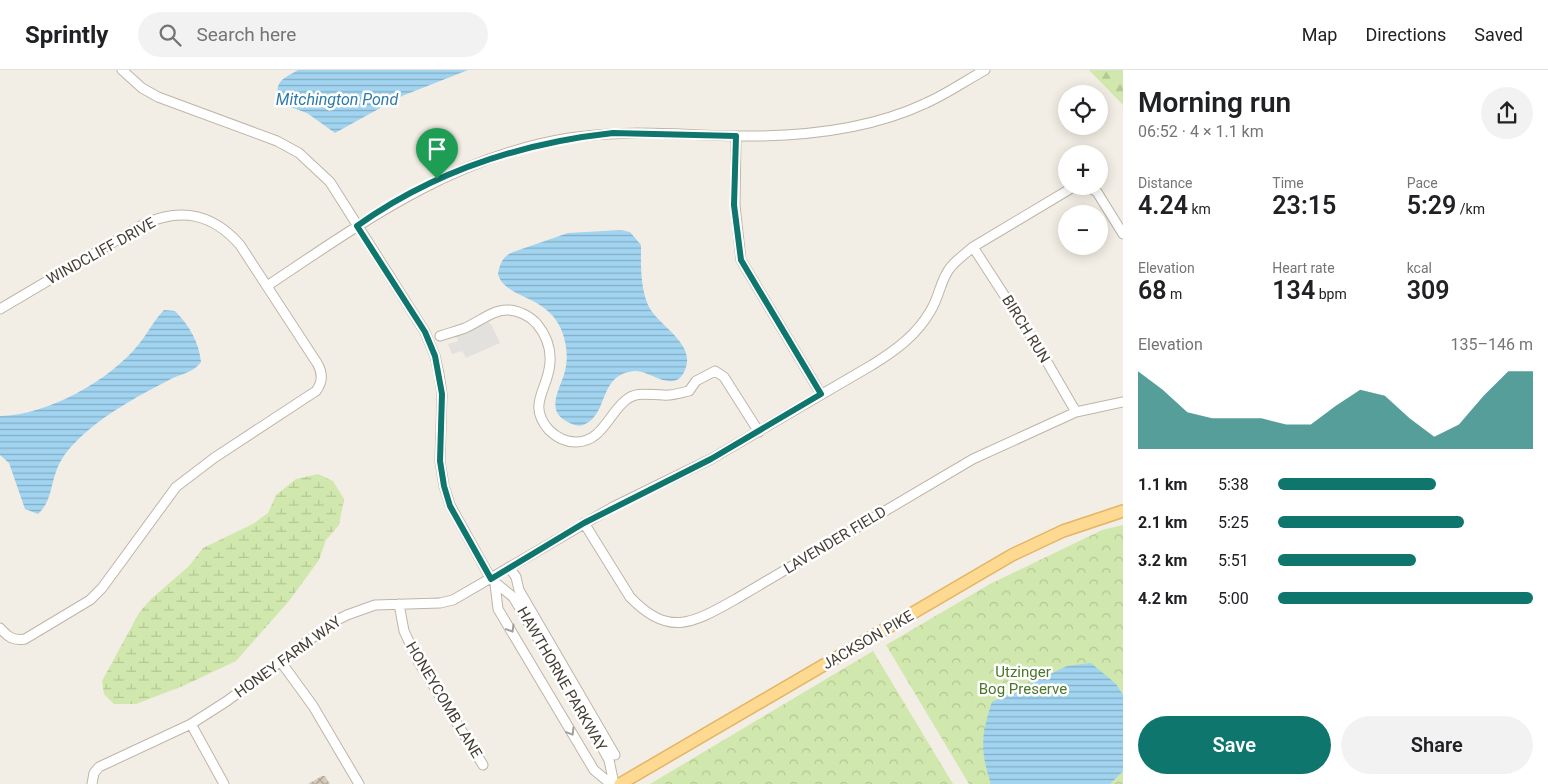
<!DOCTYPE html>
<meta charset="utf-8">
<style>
body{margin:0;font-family:Roboto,sans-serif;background:#f2f2f2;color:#202124;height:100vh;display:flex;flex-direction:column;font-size:19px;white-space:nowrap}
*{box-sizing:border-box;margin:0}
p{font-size:16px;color:#757577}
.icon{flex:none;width:28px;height:28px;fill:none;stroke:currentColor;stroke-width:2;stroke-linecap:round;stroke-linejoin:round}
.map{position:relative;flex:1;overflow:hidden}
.sheet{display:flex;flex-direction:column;background:#fff;width:425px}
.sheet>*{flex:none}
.buttons{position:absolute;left:1058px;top:15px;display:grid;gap:10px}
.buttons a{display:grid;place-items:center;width:50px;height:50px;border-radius:50%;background:#fff;box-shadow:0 2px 12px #0003;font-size:25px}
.pin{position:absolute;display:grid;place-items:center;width:42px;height:42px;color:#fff;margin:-51px -21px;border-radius:50% 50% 50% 0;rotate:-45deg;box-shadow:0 0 5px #0007}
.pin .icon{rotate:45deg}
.round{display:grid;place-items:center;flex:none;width:52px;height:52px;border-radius:26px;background:#f2f2f2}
.summary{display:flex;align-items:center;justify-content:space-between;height:85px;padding:0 15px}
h1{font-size:28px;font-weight:600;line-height:38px}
.metrics{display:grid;grid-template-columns:repeat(3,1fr);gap:8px;height:85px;padding:5px 15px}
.metrics div{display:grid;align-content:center}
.metrics b{font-size:25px;font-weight:600}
.metrics small{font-size:14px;font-weight:400}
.metrics p{font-size:14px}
.chart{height:140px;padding:10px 15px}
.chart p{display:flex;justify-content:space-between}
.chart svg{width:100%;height:90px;margin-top:5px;fill:#0f766e;opacity:.7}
.primary-button{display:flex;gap:10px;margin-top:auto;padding:10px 15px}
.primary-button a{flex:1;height:58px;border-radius:30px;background:#0f766e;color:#fff;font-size:20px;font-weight:600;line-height:58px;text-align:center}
.primary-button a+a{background:#f2f2f2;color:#202124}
ul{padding:0 15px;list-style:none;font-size:16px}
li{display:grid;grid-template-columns:80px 60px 1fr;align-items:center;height:38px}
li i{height:12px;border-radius:6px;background:#0f766e}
header{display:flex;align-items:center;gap:30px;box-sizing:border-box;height:70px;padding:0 25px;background:#fff;border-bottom:1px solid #e0e0e0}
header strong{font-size:24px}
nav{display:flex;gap:28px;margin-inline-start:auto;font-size:18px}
.search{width:350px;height:45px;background:#f2f2f2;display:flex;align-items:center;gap:12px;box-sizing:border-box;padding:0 18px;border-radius:28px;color:#757577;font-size:19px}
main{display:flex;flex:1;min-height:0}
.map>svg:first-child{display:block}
.forest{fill:url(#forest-firs)}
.wetland{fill:url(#wetland-marsh)}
.park{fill:url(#park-crowns)}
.parking{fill:#e3e1dd}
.water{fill:url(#water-rules)}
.building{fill:url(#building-cross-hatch)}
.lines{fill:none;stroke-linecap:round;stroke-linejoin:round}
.minor-casing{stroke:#beb5a8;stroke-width:11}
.major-casing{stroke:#e4b562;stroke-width:14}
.minor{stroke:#fff;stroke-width:9}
.major{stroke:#fed992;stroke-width:11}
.oneway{stroke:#a29e9a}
.route-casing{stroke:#fff;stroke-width:10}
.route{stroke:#0f766e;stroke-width:6}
.labels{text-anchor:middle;stroke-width:5;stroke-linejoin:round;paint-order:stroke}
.street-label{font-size:15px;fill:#453e35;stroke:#fff}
.park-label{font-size:15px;fill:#4a7728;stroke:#fff}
.water-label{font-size:16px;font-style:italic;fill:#2d7ba9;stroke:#fff}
</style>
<header>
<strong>Sprintly</strong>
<div class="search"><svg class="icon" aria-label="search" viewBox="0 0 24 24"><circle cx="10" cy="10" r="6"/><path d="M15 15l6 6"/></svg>Search here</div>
<nav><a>Map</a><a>Directions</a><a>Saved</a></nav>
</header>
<main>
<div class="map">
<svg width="1123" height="714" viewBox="0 0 1123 714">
<defs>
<pattern id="forest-firs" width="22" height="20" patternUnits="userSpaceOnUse" patternTransform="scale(1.25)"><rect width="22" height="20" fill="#d0e7ad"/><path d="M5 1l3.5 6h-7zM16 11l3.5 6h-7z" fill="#b4c795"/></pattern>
<pattern id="wetland-marsh" width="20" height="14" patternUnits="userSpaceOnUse" patternTransform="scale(1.25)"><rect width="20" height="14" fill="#d0e7ad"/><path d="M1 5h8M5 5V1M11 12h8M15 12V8" fill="none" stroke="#b4c795"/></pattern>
<pattern id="park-crowns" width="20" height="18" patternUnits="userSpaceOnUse" patternTransform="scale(1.25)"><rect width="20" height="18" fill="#d0e7ad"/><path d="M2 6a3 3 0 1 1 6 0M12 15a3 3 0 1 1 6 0" fill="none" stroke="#b4c795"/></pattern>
<pattern id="water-rules" width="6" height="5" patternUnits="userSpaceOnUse" patternTransform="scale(1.25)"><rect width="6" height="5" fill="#a1d4f0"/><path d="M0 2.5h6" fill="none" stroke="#85adc3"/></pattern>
<pattern id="building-cross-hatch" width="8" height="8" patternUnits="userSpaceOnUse" patternTransform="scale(1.25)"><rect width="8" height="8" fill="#d4c9ba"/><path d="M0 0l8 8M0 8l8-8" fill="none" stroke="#aea598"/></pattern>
</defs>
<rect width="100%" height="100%" fill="#f3eee5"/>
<!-- forest -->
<path class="forest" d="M1089 0H1123V35Z"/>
<!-- wetland -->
<path class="wetland" d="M318 404 333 411 344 429 339 455 326 470 319 490 289 531 236 591 183 616 136 634H114L104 624 102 611 139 543 151 529 189 496 203 478 253 454 268 443 276 425 296 409Z"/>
<!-- park -->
<path class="park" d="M1123 455V714H969L886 575 990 514 1102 460Z
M873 581 953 714H650Z"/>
<!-- parking -->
<path class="parking" d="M487 250 492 256 500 273 466 288 462 281 452 284 448 274 458 271 455 263Z"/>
<!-- water -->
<path class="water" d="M298 0H468L402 26 335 63 307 43 279 33C274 11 281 10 298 0Z
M621 160 630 162 641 175C641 195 640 216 648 235 657 255 694 272 686 297 677 327 650 300 635 301 597 304 610 345 583 355 578 357 571 354 566 351 543 338 564 314 566 296 568 284 566 271 561 259 546 224 505 229 498 204 500 193 503 186 513 182L568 163Z
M164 240 175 241C189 255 199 272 201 292 192 304 181 303 169 310 140 325 110 341 85 363 74 373 62 385 57 399 50 416 52 431 38 444L25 439 9 393 0 385V346C48 345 109 311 139 274 148 263 154 250 164 240Z
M1091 593 1116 614 1123 625V701L1110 714H991C980 682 981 664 992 632L1067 596Z"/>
<!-- building -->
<path class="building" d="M322 706H325L330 714H308Z"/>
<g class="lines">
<defs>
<path id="minor" d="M122 0 142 18 158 27 277 71 299 83 330 112 425 262 435 286 439 304 442 324 440 391 444 416 450 435 491 509 513 527 589 654 609 690 614 714
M736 66 735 135 741 190 821 324
M1087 116 1097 122 1123 164
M973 177 1043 285 1076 342
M267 216C363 152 452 87 569 68 625 59 680 65 735 66 798 67 866 61 924 34 945 25 965 11 985 0
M0 239 144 154C182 137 213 144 240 175L317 293C323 303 323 312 316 321L214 388 176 417 102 518 90 530 25 569C13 571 8 567 0 558
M440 266C449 263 457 261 465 258 479 252 492 240 507 240 518 240 530 246 537 254 546 265 551 278 550 292 549 319 526 334 549 360 556 367 566 372 576 372 602 372 609 343 626 330 636 321 650 325 663 325 672 326 680 323 689 321L696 311 715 301 724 307 759 362
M584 453 630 527C669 568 693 553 736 529L973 389 1076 342 1123 332
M509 497 516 507 519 520 615 685
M495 514 498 539 594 700 611 714
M399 534 404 561 418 591 483 695
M281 592 313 636 359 714
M191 654 224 714
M92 714 94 703 99 697 191 654 227 631 335 551 347 545 375 535 440 533 453 530 613 437 711 389 872 295C896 280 917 265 931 240 939 227 941 209 950 198 956 190 965 184 973 177L1075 116"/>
<path id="major" d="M620 714 1012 485 1063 461 1123 441"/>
</defs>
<!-- minor casing -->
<use href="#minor" class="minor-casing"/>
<!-- major casing -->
<use href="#major" class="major-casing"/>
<!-- minor -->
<use href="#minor" class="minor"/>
<!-- major -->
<use href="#major" class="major"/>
</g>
<!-- one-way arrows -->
<defs><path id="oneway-chevron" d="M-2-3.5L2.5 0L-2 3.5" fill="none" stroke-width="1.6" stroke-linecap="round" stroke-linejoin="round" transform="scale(1.25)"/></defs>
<g class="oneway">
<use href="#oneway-chevron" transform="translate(511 559) rotate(59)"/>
<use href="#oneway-chevron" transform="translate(571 662) rotate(59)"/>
</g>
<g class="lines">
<defs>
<path id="route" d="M613 63 736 66 734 135 741 190 821 324 711 389 584 453 491 509 450 436 444 416 440 391 442 324 435 286 425 262 357 156C433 102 521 73 613 63Z"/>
</defs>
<!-- route casing -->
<use href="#route" class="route-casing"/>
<!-- route -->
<use href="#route" class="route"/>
</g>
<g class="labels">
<!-- street labels -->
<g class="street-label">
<text transform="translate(101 181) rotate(-29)" y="5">WINDCLIFF DRIVE</text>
<text transform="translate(1026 259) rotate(58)" y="5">BIRCH RUN</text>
<text transform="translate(835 470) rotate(-31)" y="5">LAVENDER FIELD</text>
<text transform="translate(868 570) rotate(-30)" y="5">JACKSON PIKE</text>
<text transform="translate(288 587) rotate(-36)" y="5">HONEY FARM WAY</text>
<text transform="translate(562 609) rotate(60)" y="5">HAWTHORNE PARKWAY</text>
<text transform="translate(444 630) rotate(59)" y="5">HONEYCOMB LANE</text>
</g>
<!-- park labels -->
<g class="park-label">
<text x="1023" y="607">Utzinger<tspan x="1023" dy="17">Bog Preserve</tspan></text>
</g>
<!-- water labels -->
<g class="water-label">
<text x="337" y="35">Mitchington Pond</text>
</g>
</g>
</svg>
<div class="buttons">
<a><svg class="icon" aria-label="locate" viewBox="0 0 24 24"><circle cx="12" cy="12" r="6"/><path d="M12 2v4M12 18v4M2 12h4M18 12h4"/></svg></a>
<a>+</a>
<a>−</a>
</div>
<div class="pin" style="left:437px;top:109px;background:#1e9e55"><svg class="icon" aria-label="arrive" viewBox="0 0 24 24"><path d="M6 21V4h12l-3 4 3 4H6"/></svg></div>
</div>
<section class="sheet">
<div class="summary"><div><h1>Morning run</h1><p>06:52 · 4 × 1.1 km</p></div><a class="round"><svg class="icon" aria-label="share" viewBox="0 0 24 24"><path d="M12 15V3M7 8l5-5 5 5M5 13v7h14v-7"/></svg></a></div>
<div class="metrics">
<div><p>Distance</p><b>4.24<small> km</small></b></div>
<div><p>Time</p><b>23:15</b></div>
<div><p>Pace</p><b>5:29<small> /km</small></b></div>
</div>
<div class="metrics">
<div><p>Elevation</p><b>68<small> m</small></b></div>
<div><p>Heart rate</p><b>134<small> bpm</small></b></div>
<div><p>kcal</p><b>309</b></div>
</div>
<div class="chart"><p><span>Elevation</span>135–146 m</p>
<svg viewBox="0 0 160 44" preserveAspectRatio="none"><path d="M0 44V6L10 15L20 26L30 29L40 29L50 29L60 32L70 32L80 23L90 15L100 18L110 29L120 38L130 32L140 18L150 6L160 6V44z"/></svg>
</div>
<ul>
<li><b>1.1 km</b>5:38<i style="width:62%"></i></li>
<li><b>2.1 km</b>5:25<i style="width:73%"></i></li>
<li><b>3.2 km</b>5:51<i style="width:54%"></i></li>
<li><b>4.2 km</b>5:00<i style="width:100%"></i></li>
</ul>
<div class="primary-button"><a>Save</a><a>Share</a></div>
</section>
</main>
